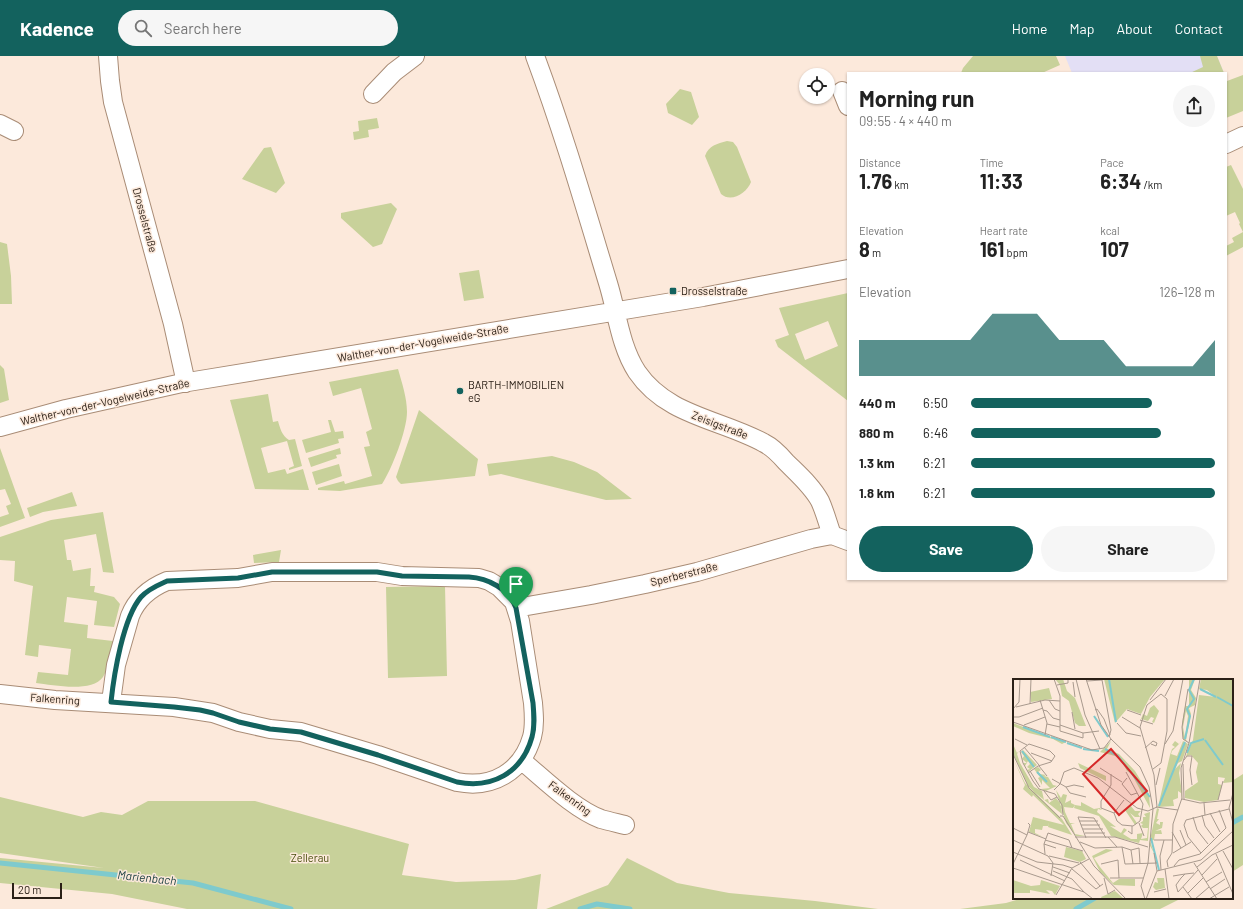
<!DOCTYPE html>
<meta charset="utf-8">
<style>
body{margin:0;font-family:Barlow,sans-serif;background:#f6f6f6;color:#222;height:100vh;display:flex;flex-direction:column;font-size:15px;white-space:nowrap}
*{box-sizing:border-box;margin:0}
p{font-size:13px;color:#767676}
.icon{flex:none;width:22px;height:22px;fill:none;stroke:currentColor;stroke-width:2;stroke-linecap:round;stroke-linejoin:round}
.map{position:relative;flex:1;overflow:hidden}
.details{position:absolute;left:847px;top:16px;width:380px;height:508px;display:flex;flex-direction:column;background:#fff;border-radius:0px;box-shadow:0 1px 3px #0004}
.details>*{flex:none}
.controls{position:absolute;left:799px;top:12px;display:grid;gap:8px}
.controls a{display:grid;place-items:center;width:36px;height:36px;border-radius:50%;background:#fff;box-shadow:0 1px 3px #0004;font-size:20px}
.scale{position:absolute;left:12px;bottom:10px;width:50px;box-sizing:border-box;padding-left:4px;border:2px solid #2b2017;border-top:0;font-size:11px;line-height:14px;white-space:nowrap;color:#2b2017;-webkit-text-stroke:3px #fce9db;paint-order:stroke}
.pin{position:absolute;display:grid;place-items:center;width:34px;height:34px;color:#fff;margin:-41px -17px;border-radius:50% 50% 50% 0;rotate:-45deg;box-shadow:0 0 4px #0007}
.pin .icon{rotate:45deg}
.round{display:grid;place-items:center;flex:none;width:42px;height:42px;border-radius:21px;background:#f6f6f6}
.head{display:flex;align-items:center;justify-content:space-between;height:68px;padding:0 12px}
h1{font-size:22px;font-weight:700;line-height:30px}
.stats{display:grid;grid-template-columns:repeat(3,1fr);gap:6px;height:68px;padding:4px 12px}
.stats div{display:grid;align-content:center}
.stats b{font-size:20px;font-weight:700}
.stats small{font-size:11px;font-weight:400}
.stats p{font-size:11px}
.chart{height:112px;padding:8px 12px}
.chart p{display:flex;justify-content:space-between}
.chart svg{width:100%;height:72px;margin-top:4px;fill:#13625e;opacity:.7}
.action{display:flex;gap:8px;margin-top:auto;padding:8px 12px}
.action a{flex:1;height:46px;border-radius:24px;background:#13625e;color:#fff;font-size:16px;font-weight:700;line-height:46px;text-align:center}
.action a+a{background:#f6f6f6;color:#222}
ul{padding:0 12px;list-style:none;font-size:13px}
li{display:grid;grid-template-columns:64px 48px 1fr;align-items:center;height:30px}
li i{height:10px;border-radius:5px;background:#13625e}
header{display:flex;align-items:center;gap:24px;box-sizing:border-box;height:56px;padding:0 20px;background:#13625e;color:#fff}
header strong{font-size:19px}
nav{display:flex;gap:22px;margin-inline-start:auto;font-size:14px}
.search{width:280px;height:36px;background:#f6f6f6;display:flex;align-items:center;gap:10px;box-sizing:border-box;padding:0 14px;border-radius:22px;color:#767676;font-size:15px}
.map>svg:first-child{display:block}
.education{fill:#e3dff5}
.green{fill:#c8d19a;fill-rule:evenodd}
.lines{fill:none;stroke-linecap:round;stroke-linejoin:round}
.stream{stroke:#7ecacd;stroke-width:5}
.street-casing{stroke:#a98c76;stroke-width:20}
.street{stroke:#fff;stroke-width:18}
.route-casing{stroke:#fff;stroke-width:8}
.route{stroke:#13625e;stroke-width:5}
.poi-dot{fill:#13625e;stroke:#fce9db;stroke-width:1.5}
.labels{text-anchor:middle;stroke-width:3;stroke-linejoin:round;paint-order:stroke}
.street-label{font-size:11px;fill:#2b2017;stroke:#fce9db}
.poi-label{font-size:11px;fill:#2b2017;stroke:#fce9db;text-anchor:start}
.park-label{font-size:11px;fill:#464c0a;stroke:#fce9db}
.water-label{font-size:12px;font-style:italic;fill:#1e4244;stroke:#fce9db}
.inset-river{fill:none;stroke:#7ecacd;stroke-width:2}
.inset-road{fill:none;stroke:#a8998d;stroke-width:1}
.view{fill:#d62828;fill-opacity:0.15;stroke:#d62828;stroke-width:2}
.inset-edge{fill:none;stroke:#2b2017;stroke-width:2}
</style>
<header>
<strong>Kadence</strong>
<div class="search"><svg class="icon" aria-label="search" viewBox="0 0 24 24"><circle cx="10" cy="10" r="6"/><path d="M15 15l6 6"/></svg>Search here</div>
<nav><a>Home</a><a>Map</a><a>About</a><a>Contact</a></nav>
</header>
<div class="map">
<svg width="1243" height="853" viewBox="0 0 1243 853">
<rect width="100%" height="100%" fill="#fce9db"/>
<!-- education -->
<path class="education" d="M1065 0H1217L1224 17H1072Z"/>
<!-- green -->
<path class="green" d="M973 0H1056L1060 9 1042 17H961L963 12Z
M1200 0H1217L1224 17H1190L1203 11Z
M1243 19V55L1226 62V23L1227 25Z
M680 33 691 36 699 61 692 69 668 57 666 48Z
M377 62 379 72 368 74 369 81 354 84 353 76 359 75 358 65Z
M727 85 733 86 737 91 751 126C747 137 731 147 721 138L705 100C709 89 717 88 727 85Z
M271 91 285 127 276 137 242 123 264 92Z
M1231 109 1243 133V191L1226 200V190L1234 186 1232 182 1243 176 1239 168 1240 167 1235 156 1226 160V111Z
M391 147 397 153 382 188 373 191 341 162V157Z
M0 186 7 188 11 220 12 248H0Z
M479 214 484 242 464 245 459 217Z
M848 237V345L778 291 775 284 789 279 779 252ZM828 265 838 290 805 304 795 278Z
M0 309 4 313 9 344 0 347Z
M398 313C402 327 407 342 407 356 407 374 392 413 382 428L340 435 318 434V432L344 425 345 428 372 420 364 391 370 390 366 376 372 373 361 332 333 340 329 326Z
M268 338 273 366 278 365C280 372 282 380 289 384L295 383 302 410 289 414V412L294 410 287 385 261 392 268 417 285 413 287 418 303 413 309 434 255 433 230 344Z
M419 354 478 403 475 420 401 428 398 425 396 421Z
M328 364H331L335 376 343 375 344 382 338 383 339 387 306 397 302 384 331 376Z
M0 392 25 462 0 471V461L9 458 6 450 11 448 5 433 0 434Z
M340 392 341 398 336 399 337 402 311 411 308 402Z
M552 400 574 406 597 416 632 443 606 444 501 418 489 420 487 408Z
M339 408 342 420 316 429 312 416Z
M72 436 77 450 43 456 30 461 27 452Z
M103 456 114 517 103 516 96 478 64 484 67 504H71L73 515 91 512 90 530H95L94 536 114 541 120 548 114 571 94 569 97 545 67 541 64 566 88 569 87 582 113 585C110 596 109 612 103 621 92 637 53 629 36 627L38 616 68 619 71 593 39 589 38 601 25 599 33 530 14 525 15 505 0 504V481L51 464Z
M281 494 279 506 254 507 253 499Z
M445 530 447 620 388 622 386 531Z
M1243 718V809L1232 816V725Z
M0 741 83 761 101 756 122 759 148 745H255L409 788 402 819 456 826 515 824 541 818 537 853H187L112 838 0 827V802L104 812 0 797Z
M627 802 677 827 729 837 815 845 878 853H546L608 829Z
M1023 842H1182L1160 853H960L1006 847Z"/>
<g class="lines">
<!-- stream -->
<path class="stream" d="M1232 767 1243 761
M0 807 193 827 291 853
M580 853 597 848 630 853
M1076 853 1095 842"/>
<defs>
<path id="street" d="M108 0 110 25 113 46 173 268 186 327
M535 0C563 75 585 151 608 227 617 256 620 290 637 316 667 360 720 363 764 387 772 391 780 399 786 406 798 418 812 430 820 445 825 456 828 468 832 479
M842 35 848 50
M373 38 394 16 415 0
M0 68 14 75
M1226 88 1243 80
M0 371 66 353 182 327 703 241 848 213
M516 552 591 539 645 528 697 516 811 483 832 479 848 485
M0 638 55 644 174 651 213 657 239 666 270 673 301 676 378 699 457 726C492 733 522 716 532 681 535 670 534 659 533 647L520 565 514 546 499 531 489 525 479 522 402 520 377 516H272L238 522 167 525C150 532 137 542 130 560L116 609 111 646
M521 704C543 722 574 753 601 763 608 765 617 767 625 769"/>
</defs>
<!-- street casing -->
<use href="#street" class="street-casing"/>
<!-- street -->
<use href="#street" class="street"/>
</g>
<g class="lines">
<defs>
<path id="route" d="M272 516H377L402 520 469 521C488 522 509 533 516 552L533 647C534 659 535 670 532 681 522 717 492 733 457 726L378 699 301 676 270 673 239 666 213 657 200 654 174 651 111 646C114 618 123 562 141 541 148 533 158 529 167 525L238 522Z"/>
</defs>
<!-- route casing -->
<use href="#route" class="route-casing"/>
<!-- route -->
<use href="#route" class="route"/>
</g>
<!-- markers -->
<g class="poi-dot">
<rect x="669" y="231" width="8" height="8" rx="2"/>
<circle cx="460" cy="335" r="4"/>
</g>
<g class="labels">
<!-- street labels -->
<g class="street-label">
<text transform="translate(145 164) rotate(75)" y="4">Drosselstraße</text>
<text transform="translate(423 287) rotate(-10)" y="4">Walther-von-der-Vogelweide-Straße</text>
<text transform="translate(105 346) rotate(-13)" y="4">Walther-von-der-Vogelweide-Straße</text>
<text transform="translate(720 369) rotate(21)" y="4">Zeisigstraße</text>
<text transform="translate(684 518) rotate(-14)" y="4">Sperberstraße</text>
<text transform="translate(55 643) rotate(4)" y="4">Falkenring</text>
<text transform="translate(570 742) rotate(36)" y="4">Falkenring</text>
</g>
<!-- poi labels -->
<g class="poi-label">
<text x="681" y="239">Drosselstraße</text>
<text x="468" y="333">BARTH-IMMOBILIEN<tspan x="468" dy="13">eG</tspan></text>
</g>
<!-- park labels -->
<g class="park-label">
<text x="310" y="806">Zellerau</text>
</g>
<!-- water labels -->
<g class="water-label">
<text transform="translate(147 822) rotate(6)" y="4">Marienbach</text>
</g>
</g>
<!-- overview -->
<g transform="translate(1013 623)">
<rect width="220" height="220" fill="#fce9db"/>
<path d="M42 0H50L54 12 62 19 73 47H66L62 44 56 22 49 17 47 6ZM91 0H152L137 18 128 35 114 30 102 44ZM176 0H182L178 11 183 19 182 26 176 29 178 35 173 61 175 63 171 61 170 59 169 44 173 22V27H176ZM173 32 175 37 172 59 170 48ZM188 0H220V103L210 104 212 99 205 98V105L209 106 205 121 191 123 172 119V112L185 103 183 93 185 84 178 76 173 77 180 61 186 16 203 18 194 11 186 10ZM36 9 39 20 18 23 17 13ZM141 26 146 32 141 44 139 43 141 39 138 38 135 42 128 40 130 35 134 37 137 29ZM0 44 37 58 53 63 49 65 40 60 16 54 0 47ZM169 61 167 64 159 72 158 75 164 77 170 62 175 65 169 82 165 84 162 90 168 84 166 94 169 113 168 122V114L165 112V119L160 121 161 127 145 128 157 76 159 70 162 68 159 66 162 62 166 65ZM98 62 94 70 106 75 122 92 136 115 137 129 118 94 114 92 108 81 102 77 87 73ZM0 65 4 74 6 72 4 75 7 84 21 108 29 112 31 121 35 120 36 124 43 119 48 125 49 135 16 109 0 74ZM10 71 24 86 15 93 14 91 17 90 14 88 17 85 15 82 12 87 10 84H14L9 80 11 77 8 73ZM0 79 12 104 49 140 59 156 35 148 36 143 35 147H30L29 151 22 150V154L30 158 16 153 20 138 51 146 20 116 19 118 10 110 12 106ZM65 84 93 97V102L67 89ZM25 88 28 91 25 93 27 95 33 96 31 97 35 98 40 106 44 107 35 111 33 112 28 110 37 109 29 101V106L25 99 27 98 21 90ZM43 111 48 119 50 115 54 116 52 124 58 121V124L62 126 60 129 51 128 52 133 57 144H62L58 145 62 155 72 157H63L53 144ZM68 123 81 130 87 129 89 131 85 130 84 133 103 148 97 147 108 154 111 149 114 151 110 155 118 160H124V155L130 154 128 160 134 159 135 149H130L128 147 130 145 127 144 130 142V138H133L131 135 137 133 135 162 127 161 126 164 98 157 86 137 61 129 62 126 68 127ZM117 126 122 132H128L125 135 127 138H122L117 134 124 144 122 146 112 131ZM144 129 146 130 144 140H146L143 144 147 146V143H150L149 149 142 152 148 151 149 155H142L141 161 137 162 141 174 136 165ZM53 168 69 172 73 180 67 183 51 178ZM93 170 100 171 81 179 87 188 100 204 106 200H122V207L101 206 87 193 79 177ZM144 199H151L152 209 143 211 140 208 142 203 145 204ZM0 201 18 207 27 206 28 201 47 207 42 216 39 212 33 211 37 215 17 211V214H0ZM102 212 111 220H89L88 218Z" fill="#c8d19a" fill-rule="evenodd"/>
<path class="inset-river" d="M96 0 103 43M187 10 203 18M204 18 220 27M81 37 95 58M10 48 37 58M38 58 53 63M172 60 177 37 174 30 181 20 176 11 181 0M192 61 210 86M54 64 69 69M70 70 86 72M92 70 105 77 137 118M9 72 21 88M174 74 178 64 191 60M24 93 34 103M146 127 172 63M138 159 146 191"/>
<path class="inset-road" d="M41 0 47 17V48M63 0 72 36 87 70M73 0 88 46 98 60 127 88 136 108 140 130 135 184 128 207 132 220M74 2 89 1 98 51 96 58M60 3 62 18M44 6 55 4V0M175 10 169 48 170 60 176 64M152 17 161 0M27 21 34 44 32 56M36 21 42 30 47 32M137 21 153 0M17 25 18 0M3 28 32 21 47 22M0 30 6 23 7 0M30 31 34 32 40 39 47 41M82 31 84 30 91 40 97 56M114 31 128 36M59 33 62 50M0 38H6L30 29M109 38 127 49M127 41 140 45M0 43 79 71 91 69 98 60M104 44 113 54 128 57M34 45 47 48M11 46 32 38M47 46 70 54 86 52M47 48V52L70 59V54M2 60 14 66M152 65 160 52 170 0M11 68 26 86M132 69 140 62 144 64 143 67 138 65M7 72 10 84 20 102 26 110 42 115 49 126 50 136M7 72 16 65 37 72 42 77 38 83 25 87 15 94M18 74 39 82M0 75 16 109 47 139M171 81 174 77H179L177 91 179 106M170 85 171 120M26 87 34 97M87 89 109 103M140 90 148 84 154 52V20L148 15 134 26 127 48 141 96 144 128M17 92 27 108M98 95V106L88 122V129L101 134 111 121M114 99 109 105 118 116 124 114M39 100 53 108 61 106 71 108M143 106 147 89M53 108 57 114 73 118M41 111 47 105 51 93 61 89 85 99 124 129 135 132 144 128M31 112 38 121 44 118M220 114 216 129 220 144M169 120 187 124 217 121M205 121 210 102M191 124 192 136M143 128 165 131M101 134 104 142 109 146 120 147 127 142 130 125 113 93M197 134 207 153M189 136 192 147 201 159M47 137H50L81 187 113 220M180 138 184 151 195 165M66 142H85M126 144 131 157M68 146H87M0 149 14 156M70 150H90M167 151 173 166M115 152 119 155V147M15 153 33 160M159 153 168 169M72 154H92M62 158H102L135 168M95 158 104 168M73 159 65 138 81 139 93 159M0 161 35 177 40 184 38 197M32 161 70 172M141 161H159M67 163 82 169 109 168 118 171 126 169M31 165 43 169M109 168 112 185 144 184M126 169 127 184M118 171 120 185M210 172 220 190M0 173 24 183 50 186 59 189M141 174 144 192M160 174 178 163M188 174 175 158 171 146 173 141 216 130M32 175 31 165 35 154 56 161 59 169M203 175 220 215M36 177 66 184M7 181 52 202M67 183 87 207M181 184 204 220M0 185 14 156 17 146 15 144M88 185 105 181 106 199M161 187 166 181 187 175 213 149 206 131M40 188 57 194M155 188 154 182 159 174 160 145 169 119 168 89 176 64 187 0M184 188 199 176 220 166M0 189 71 213 80 220M59 190 83 210 90 205M152 190 156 220M148 191 147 177 151 161M40 192 59 200 71 213M181 194 172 195 168 199 163 206 165 213 185 191M189 196 204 180M160 197 172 195M91 199 95 215 102 211M97 199H130M193 203 209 193M170 208 179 220M197 210 212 200M141 213 153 210M175 214 190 199M43 216 59 189 76 180M133 220 144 192 188 181 220 152M182 220 196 208M196 220 216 208"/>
<path class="view" d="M98 70 134 112 106 136 70 95Z"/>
<rect width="220" height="220" class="inset-edge"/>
</g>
</svg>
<div class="controls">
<a><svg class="icon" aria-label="locate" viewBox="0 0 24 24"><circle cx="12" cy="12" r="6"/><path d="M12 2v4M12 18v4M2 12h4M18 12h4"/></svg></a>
</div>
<div class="scale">20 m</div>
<div class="pin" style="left:516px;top:552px;background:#1e9e55"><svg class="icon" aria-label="arrive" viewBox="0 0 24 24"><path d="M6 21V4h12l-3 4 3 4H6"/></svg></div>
<section class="details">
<div class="head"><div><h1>Morning run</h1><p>09:55 · 4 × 440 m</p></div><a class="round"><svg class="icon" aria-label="share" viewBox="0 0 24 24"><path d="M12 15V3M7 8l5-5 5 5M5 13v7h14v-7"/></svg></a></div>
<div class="stats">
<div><p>Distance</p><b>1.76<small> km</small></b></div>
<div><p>Time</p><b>11:33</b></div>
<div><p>Pace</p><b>6:34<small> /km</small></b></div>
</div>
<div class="stats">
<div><p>Elevation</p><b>8<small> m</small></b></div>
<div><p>Heart rate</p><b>161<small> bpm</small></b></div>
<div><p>kcal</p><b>107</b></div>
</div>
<div class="chart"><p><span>Elevation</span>126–128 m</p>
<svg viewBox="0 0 160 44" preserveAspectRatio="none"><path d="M0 44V22L10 22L20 22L30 22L40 22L50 22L60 6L70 6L80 6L90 22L100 22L110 22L120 38L130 38L140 38L150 38L160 22V44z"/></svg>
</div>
<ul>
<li><b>440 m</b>6:50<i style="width:74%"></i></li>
<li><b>880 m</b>6:46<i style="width:78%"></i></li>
<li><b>1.3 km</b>6:21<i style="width:100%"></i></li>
<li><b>1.8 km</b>6:21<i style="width:100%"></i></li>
</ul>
<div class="action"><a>Save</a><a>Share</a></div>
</section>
</div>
